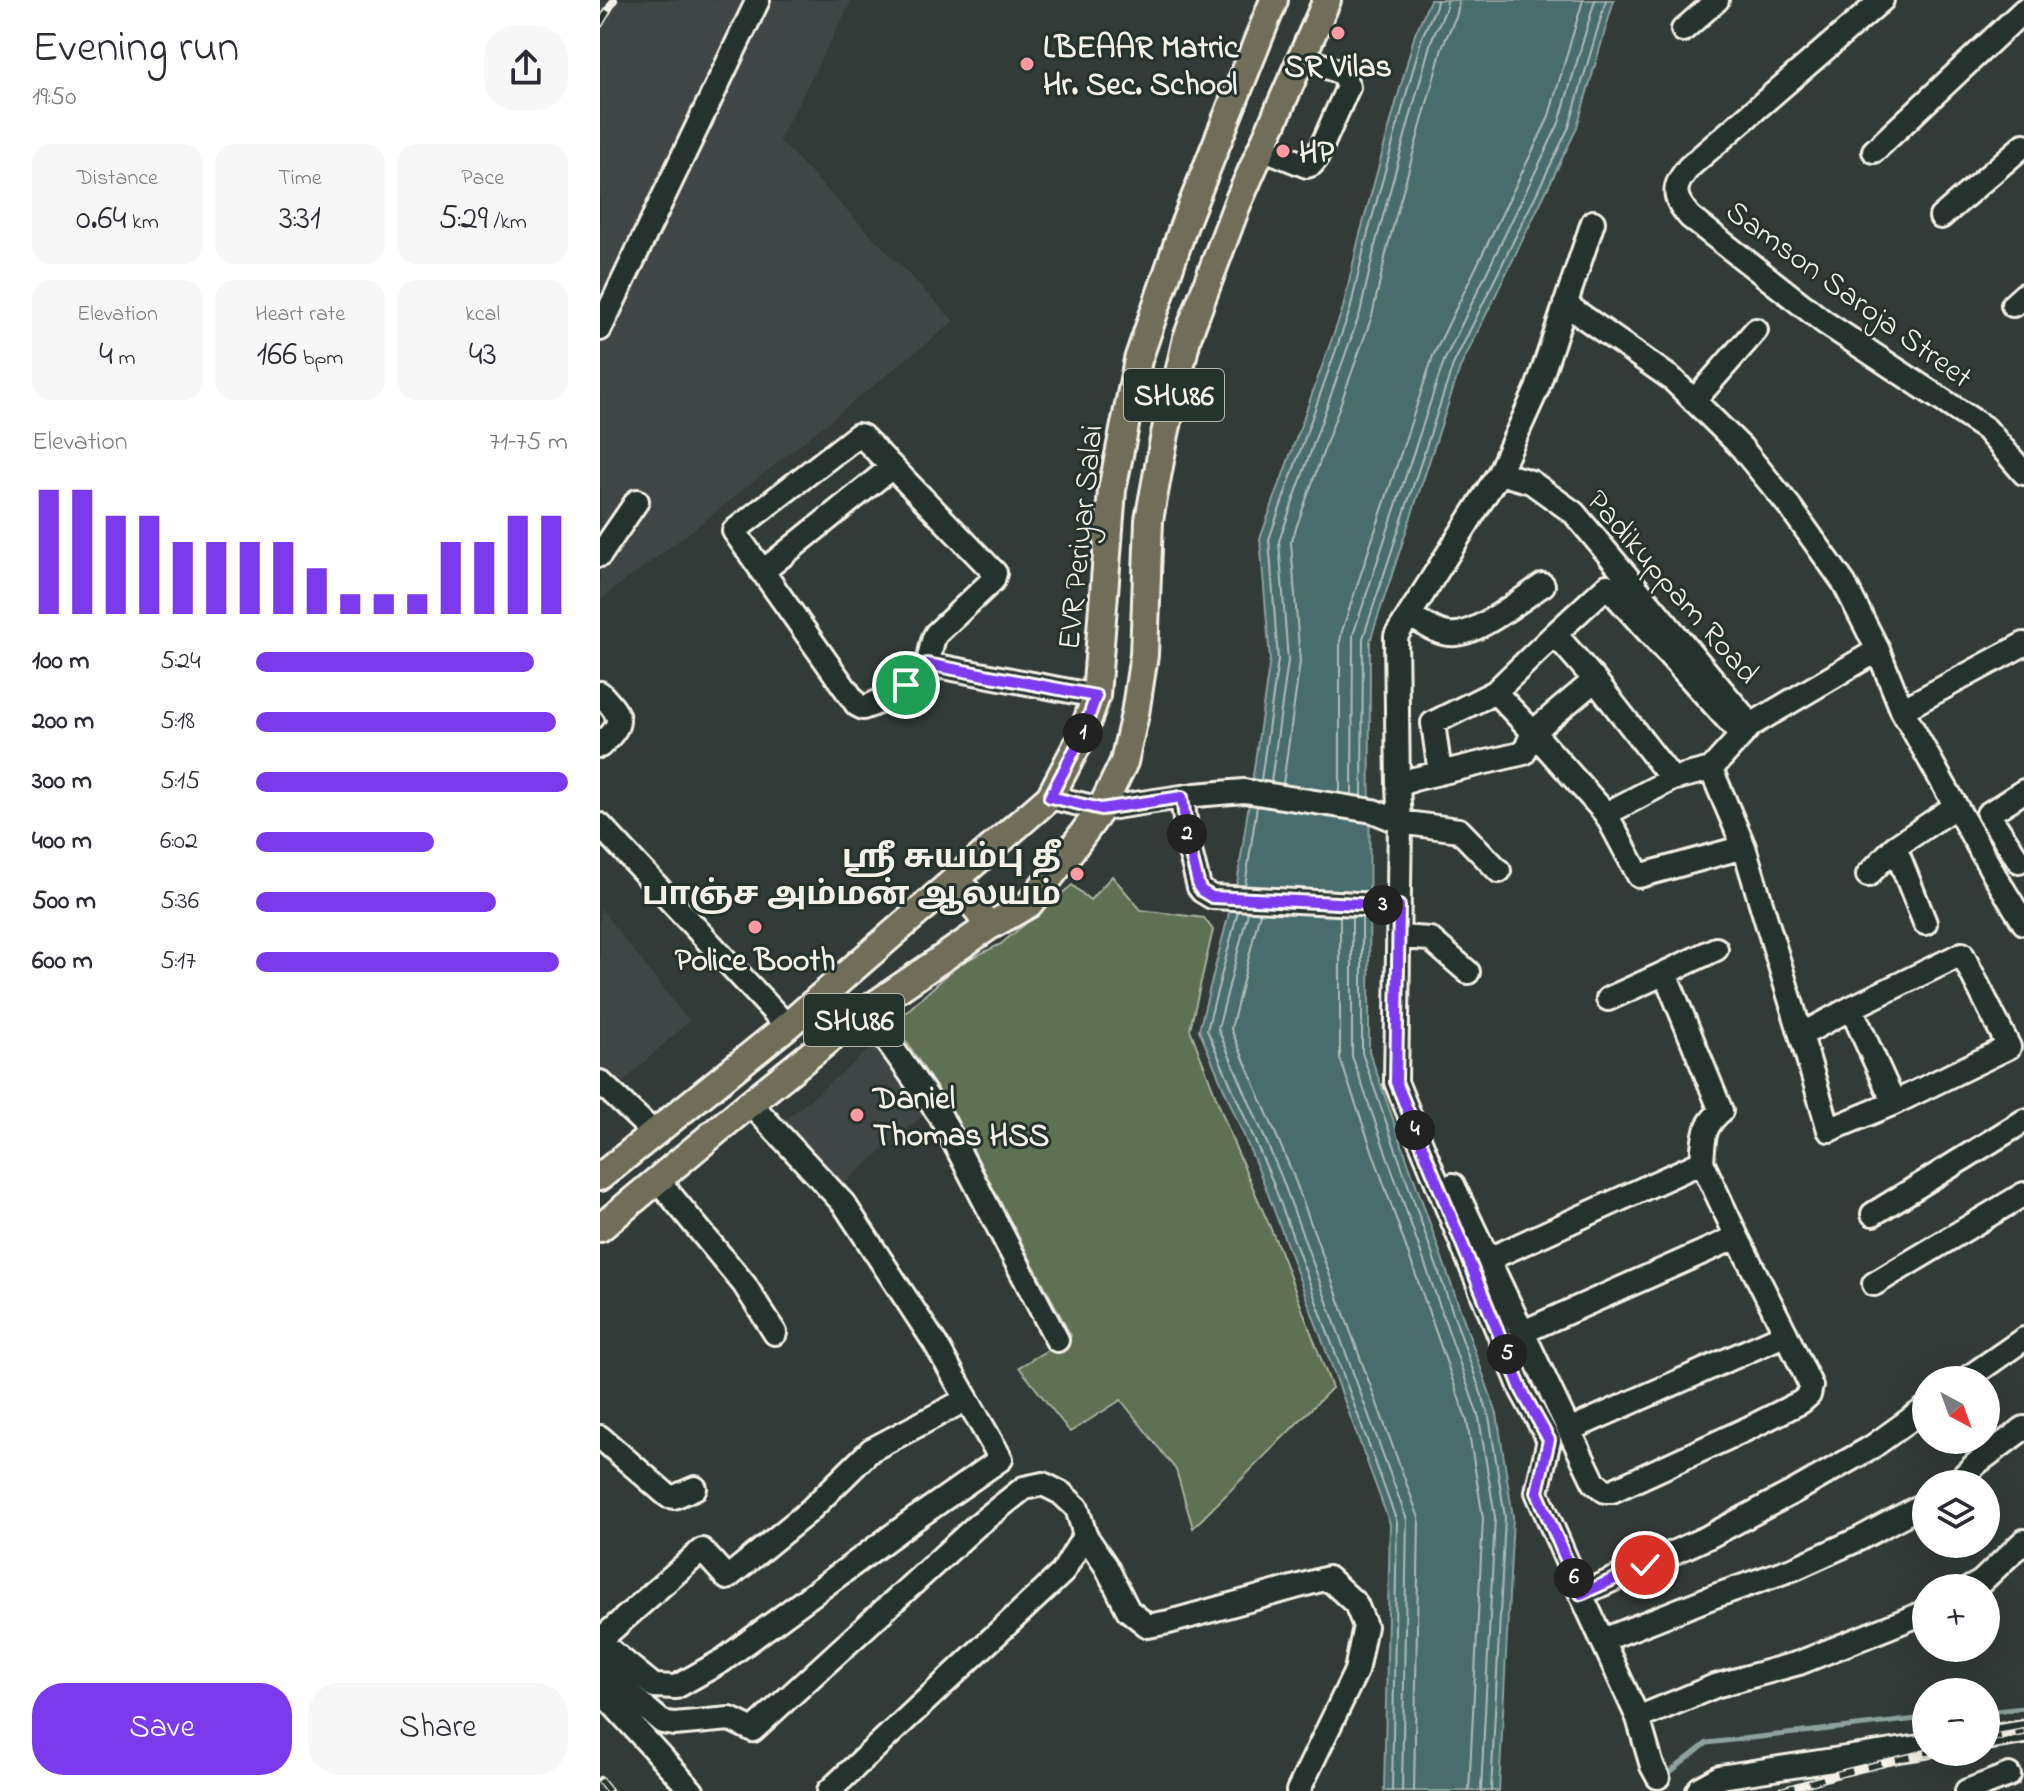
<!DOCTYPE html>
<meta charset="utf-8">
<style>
body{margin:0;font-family:"Indie Flower","Noto Sans Tamil",sans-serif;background:#f7f7f7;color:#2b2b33;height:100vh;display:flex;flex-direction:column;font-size:30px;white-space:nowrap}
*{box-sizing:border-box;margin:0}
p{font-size:26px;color:#7c7c81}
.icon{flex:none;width:44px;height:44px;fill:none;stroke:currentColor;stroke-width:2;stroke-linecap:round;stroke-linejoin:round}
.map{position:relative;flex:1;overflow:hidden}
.drawer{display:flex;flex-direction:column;background:#fff;width:600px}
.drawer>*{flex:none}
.needle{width:52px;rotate:139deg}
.fabs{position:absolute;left:1312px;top:1366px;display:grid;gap:16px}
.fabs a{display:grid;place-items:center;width:88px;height:88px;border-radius:50%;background:#fff;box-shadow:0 8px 32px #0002;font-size:40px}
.pin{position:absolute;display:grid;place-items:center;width:68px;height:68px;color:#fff;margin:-34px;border:4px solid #fff;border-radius:50%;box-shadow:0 2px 8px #0007}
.km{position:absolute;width:40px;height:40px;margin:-20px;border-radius:50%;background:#222;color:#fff;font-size:22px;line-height:40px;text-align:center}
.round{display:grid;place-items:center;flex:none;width:84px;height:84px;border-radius:32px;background:#f7f7f7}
.head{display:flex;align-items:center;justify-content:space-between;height:136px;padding:0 32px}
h1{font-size:44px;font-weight:600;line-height:60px}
.stats{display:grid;grid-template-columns:repeat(3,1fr);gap:12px;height:136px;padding:8px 32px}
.stats div{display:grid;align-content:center;border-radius:20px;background:#f7f7f7;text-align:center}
.stats b{font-size:34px;font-weight:600}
.stats small{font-size:22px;font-weight:400}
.stats p{font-size:22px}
.chart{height:224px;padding:16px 32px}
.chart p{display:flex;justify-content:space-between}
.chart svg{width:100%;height:144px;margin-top:8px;stroke:#7c3aed;stroke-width:6}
.action{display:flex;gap:16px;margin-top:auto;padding:16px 32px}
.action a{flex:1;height:92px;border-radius:32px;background:#7c3aed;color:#fff;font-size:32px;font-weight:600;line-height:92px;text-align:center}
.action a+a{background:#f7f7f7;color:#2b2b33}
ul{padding:0 32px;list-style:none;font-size:26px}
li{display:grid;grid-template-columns:128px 96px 1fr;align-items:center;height:60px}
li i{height:20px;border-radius:10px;background:#7c3aed}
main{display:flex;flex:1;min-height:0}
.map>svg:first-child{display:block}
.built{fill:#414545}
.green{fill:#5f7052;stroke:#aab09d;stroke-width:2}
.water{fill:#486c6d;stroke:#8da19e;stroke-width:2}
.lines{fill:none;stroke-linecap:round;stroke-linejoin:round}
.shore{stroke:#afbcb7;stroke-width:2}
.stream{stroke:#8da19e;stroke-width:5}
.minor-casing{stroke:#f4f1e8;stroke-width:28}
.major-casing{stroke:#f4f1e8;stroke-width:32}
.minor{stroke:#26332d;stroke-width:22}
.major{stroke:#706e59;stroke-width:26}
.rail-casing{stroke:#f4f1e8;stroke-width:8}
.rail{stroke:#26332d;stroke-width:5;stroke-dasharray:15;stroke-linecap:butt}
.route-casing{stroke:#fff;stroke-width:16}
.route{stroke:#7c3aed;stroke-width:10}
.poi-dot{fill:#ff9aa2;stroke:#26332d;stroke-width:3}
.labels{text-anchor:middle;stroke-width:6;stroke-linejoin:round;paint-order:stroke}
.shield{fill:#26332d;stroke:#b6b8b0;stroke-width:2}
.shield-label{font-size:30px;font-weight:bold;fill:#f4f1e8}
.poi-label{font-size:32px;font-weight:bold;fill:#f4f1e8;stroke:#26332d;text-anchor:start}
.street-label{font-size:32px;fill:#f4f1e8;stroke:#26332d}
</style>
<main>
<section class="drawer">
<div class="head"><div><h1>Evening run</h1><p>19:50</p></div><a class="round"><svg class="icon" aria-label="share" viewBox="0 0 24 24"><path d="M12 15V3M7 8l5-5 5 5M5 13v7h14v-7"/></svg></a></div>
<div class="stats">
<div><p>Distance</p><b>0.64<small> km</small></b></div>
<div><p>Time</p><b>3:31</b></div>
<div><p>Pace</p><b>5:29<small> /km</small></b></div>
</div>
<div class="stats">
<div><p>Elevation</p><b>4<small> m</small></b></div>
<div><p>Heart rate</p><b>166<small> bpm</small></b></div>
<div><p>kcal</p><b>43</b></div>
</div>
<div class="chart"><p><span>Elevation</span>71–75 m</p>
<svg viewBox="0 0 160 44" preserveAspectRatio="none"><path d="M5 44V6M15 44V6M25 44V14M35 44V14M45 44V22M55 44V22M65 44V22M75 44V22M85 44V30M95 44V38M105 44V38M115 44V38M125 44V22M135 44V22M145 44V14M155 44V14"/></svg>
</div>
<ul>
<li><b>100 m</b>5:24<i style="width:89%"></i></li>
<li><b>200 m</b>5:18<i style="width:96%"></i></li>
<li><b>300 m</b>5:15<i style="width:100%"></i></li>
<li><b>400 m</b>6:02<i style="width:57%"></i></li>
<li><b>500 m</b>5:36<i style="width:77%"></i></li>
<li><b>600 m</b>5:17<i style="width:97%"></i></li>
</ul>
<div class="action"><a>Save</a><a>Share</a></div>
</section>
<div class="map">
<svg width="1424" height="1791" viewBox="0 0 1424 1791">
<rect width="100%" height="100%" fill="#323b38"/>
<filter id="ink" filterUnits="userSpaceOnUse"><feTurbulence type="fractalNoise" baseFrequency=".0125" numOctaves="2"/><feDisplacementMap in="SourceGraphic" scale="16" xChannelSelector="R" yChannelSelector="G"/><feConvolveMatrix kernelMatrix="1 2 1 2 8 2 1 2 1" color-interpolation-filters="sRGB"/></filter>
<g filter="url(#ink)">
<!-- built -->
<path class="built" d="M0 0H252L179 140 354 321 106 520 0 600Z
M0 908 89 1021 0 1103Z
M281 1040 330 1109 238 1189 184 1121Z"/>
<!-- green -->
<path class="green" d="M512 876 541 910 604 918 613 930 590 1029 634 1144 679 1248 732 1388 593 1528 576 1470 521 1400 470 1432 419 1367 471 1336 355 1116 294 1023 359 964 401 944 472 885 490 900Z"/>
<!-- water -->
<path class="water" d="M830 0H1014L976 130 860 368 770 641 769 1051 897 1414 913 1517 899 1791H784L790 1524 664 1183 599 1030 638 878 670 659 660 539 743 308 759 238 815 34Z"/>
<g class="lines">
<!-- shore -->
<path class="shore" d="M661 780 678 660 669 539 750 310 766 240 822 37 836 6 837 0
M671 782 688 661 679 541 760 313 776 242 831 41 846 9 847 0
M683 784 700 662 691 542 772 316 788 245 843 45 857 14 859 0
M740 793V641L742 631 833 356 948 119 983 0
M752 795 753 635 844 361 959 123 995 0
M762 796 763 638 853 365 969 127 1006 0
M645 886 657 806
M638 911 607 1030 672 1180 797 1522 792 1791
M648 912 618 1029 681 1176 807 1520 802 1791
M660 912 631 1029 692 1172 819 1518 814 1791
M740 916V1059L867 1421 883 1518 869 1791
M752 917V1056L879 1418 895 1517 881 1791
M762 917V1053L889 1416 905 1517 891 1791"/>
<!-- stream -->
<path class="stream" d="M1386 1712 1424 1708
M1065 1776 1107 1743 1326 1718"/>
<defs>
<path id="minor" d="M1282 0 1089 167C1072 188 1072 196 1090 217L1224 322 1386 429 1424 473
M1083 30 1117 0
M662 148 707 166 712 164 716 159 748 87 743 74 701 56
M1274 151 1424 10
M1341 217 1424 145
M965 304 1072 379 1141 447 1190 507 1244 583 1278 650
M1413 305 1424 295
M0 329 158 0
M1094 401 1156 330
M258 435 262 436 395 573 393 580 336 634C330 643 332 656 326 664 316 682 282 702 263 708L257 705 134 531Z
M899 473 937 389 993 222
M0 555 37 501
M162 572 292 467
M809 615C821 622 836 633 849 634 874 638 921 599 943 585
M327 664 496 696
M995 680 933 732 1006 814 1072 779
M0 693C23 718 25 722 0 746
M1302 710 1424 644
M1151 725 1111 769 1144 847 1201 1035
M1111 769 1072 779 995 680 955 634 1007 586 1136 729
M840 773 833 723 895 692
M798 786 814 779 924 753 933 732 895 692 955 634
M450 797 501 809 595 795 644 791 773 811 800 822 859 830 899 871
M582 797 588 843 599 887 602 891 612 897 799 906
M1006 814 1039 876 1144 847
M0 825 187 1026
M1295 847 1325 923
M1419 861 1388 814 1424 791
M1268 875 1295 847 1356 806
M798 937 830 939 868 972
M1362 954 1409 1047 1294 1103 1229 1130 1201 1035 1251 1008Z
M1008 999 1065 973
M1251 1008 1294 1103
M266 1011 341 1117 457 1340
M0 1082 54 1133
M1102 1162C1104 1139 1102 1127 1121 1111L1065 973 1116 949
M58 1180 144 1284 175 1333
M853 1185 969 1430 1186 1334 1137 1237 1102 1162 889 1259
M1273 1214 1424 1121
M1274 1284 1424 1194
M923 1332 1137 1237
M1365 1380 1424 1339
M969 1430 994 1482 1005 1491H1012L1147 1429 1201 1402 1209 1395 1211 1386 1186 1334
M0 1437 68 1496 74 1497 95 1488
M1355 1484 1377 1463 1424 1428
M1370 1588 1381 1582 1424 1541
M981 1594 1108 1537 1195 1491 1272 1447 1326 1408
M0 1640 102 1550 127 1578 207 1513 271 1450 367 1399
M1003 1640 1112 1597 1195 1568 1259 1539 1326 1503
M0 1642 54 1686 76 1687 122 1661 312 1521 401 1459 335 1343 244 1204 150 1103
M0 1664 21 1687 62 1722 74 1724 130 1719 153 1730 376 1526 424 1488 443 1484 461 1493 477 1508 485 1535 506 1566 528 1610 548 1626 569 1622 728 1578 756 1604 765 1626 756 1671 698 1791
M0 1690 92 1791
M1038 1718 1115 1686 1199 1663 1326 1612
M1386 1738 1424 1732
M1058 1777 1052 1766 1038 1718 981 1594 937 1492 949 1440 922 1391 796 1082 800 822 798 786 796 636 899 473 931 482 974 513 1151 725 1278 650 1302 710 1395 876 1424 923
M229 1791 462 1573 485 1535
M1098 1791 1100 1788 1120 1777 1326 1746
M1367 1791 1409 1775"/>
<path id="major" d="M358 878 388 927
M0 1177 187 1026 450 797 482 736 496 696 512 490 538 360 584 225 674 0
M0 1228 150 1103 260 1015 388 927 429 904 472 849 501 809 524 762 535 714 544 655 549 520 565 434 587 338 638 202 727 0"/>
</defs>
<!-- minor casing -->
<use href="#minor" class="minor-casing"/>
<!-- major casing -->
<use href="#major" class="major-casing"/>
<!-- minor -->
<use href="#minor" class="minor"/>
<!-- major -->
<use href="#major" class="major"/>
<defs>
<path id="rail" d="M0 24 14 0
M1386 1739 1424 1732
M0 1780 9 1791
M1180 1791 1243 1773 1330 1752"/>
</defs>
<!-- rail casing -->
<use href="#rail" class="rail-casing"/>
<!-- rail -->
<use href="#rail" class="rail"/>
</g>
</g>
<g class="lines" filter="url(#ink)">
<defs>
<path id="route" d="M306 685 327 664 496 696 482 736 450 797 501 809 582 797 588 843 599 887 602 891 612 897 799 906 796 1082 922 1391 949 1440 937 1492 981 1594 1045 1565"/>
</defs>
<!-- route casing -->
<use href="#route" class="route-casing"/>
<!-- route -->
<use href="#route" class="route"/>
</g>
<!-- markers -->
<g class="poi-dot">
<circle cx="738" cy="33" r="8"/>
<circle cx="427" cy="64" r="8"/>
<circle cx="683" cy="151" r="8"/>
<circle cx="477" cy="874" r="8"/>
<circle cx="155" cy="927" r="8"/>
<circle cx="257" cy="1115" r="8"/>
</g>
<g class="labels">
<!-- shield labels -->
<g class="shield">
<rect x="524" y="369" width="100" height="52" rx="6"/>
<rect x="204" y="994" width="100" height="52" rx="6"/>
</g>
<g class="shield-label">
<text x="574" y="405">SHU86</text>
<text x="254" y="1030">SHU86</text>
</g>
<!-- poi labels -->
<g class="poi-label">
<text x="443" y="57">LBEAAR Matric<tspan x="443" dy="37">Hr. Sec. School</tspan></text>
<text x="738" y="76" text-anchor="middle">SR Vilas</text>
<text x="699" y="162">HP</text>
<text x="461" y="867" text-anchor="end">ஶ்ரீ சுயம்பு தீ<tspan x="461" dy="37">பாஞ்ச அம்மன் ஆலயம்</tspan></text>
<text x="155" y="970" text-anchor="middle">Police Booth</text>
<text x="273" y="1108">Daniel<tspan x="273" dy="37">Thomas HSS</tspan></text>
</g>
<!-- street labels -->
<g class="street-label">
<text transform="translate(1250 293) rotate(36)" y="11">Samson Saroja Street</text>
<text transform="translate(479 537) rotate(-84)" y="11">EVR Periyar Salai</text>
<text transform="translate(1074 586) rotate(49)" y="11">Padikuppam Road</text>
</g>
</g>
</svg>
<div class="fabs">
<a><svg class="needle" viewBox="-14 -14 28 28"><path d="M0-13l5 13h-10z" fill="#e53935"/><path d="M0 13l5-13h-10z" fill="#7c7c81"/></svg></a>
<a><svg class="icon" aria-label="layers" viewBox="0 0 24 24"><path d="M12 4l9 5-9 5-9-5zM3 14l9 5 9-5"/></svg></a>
<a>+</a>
<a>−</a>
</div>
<div class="pin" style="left:306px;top:685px;background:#1e9e55"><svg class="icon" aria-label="arrive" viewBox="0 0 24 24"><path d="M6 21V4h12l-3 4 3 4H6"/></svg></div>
<div class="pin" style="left:1045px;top:1565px;background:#d93025"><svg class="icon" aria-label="check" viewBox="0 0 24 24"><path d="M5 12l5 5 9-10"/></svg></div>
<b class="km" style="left:483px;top:733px">1</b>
<b class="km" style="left:587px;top:834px">2</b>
<b class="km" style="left:783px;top:905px">3</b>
<b class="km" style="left:815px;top:1130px">4</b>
<b class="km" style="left:907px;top:1354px">5</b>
<b class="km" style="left:974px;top:1578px">6</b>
</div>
</main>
